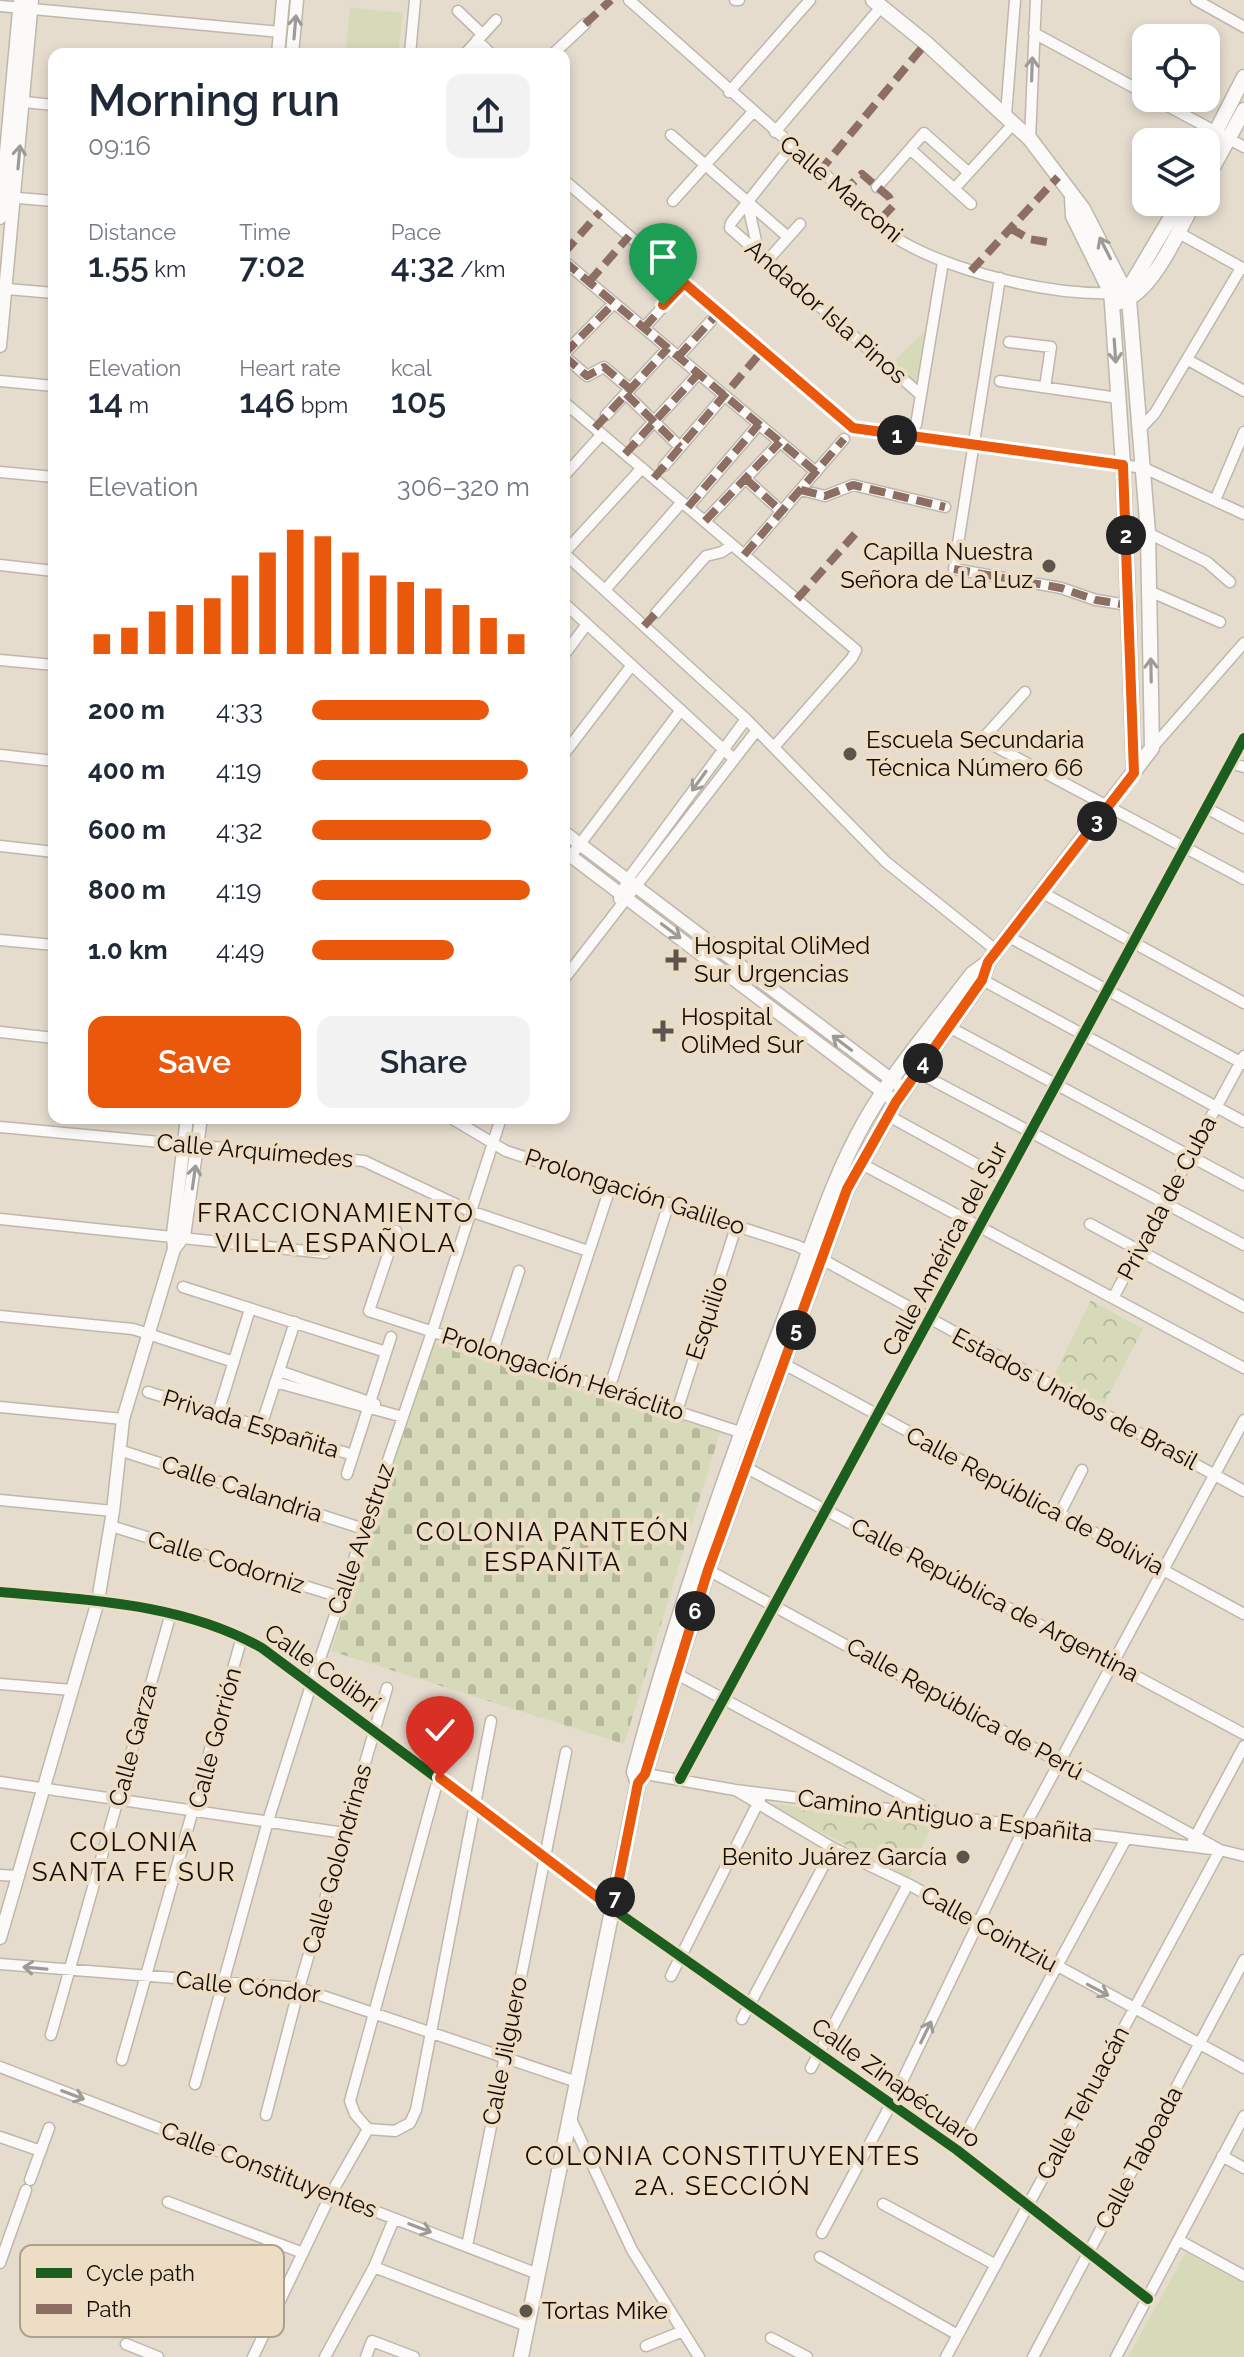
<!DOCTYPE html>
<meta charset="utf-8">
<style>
body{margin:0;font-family:Raleway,sans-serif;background:#f2f2f3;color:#1f2937;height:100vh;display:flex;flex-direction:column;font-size:30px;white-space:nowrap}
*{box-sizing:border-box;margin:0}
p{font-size:26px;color:#747a83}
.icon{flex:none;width:44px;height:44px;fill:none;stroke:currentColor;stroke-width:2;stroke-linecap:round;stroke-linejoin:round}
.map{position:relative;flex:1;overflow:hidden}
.sheet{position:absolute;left:48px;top:48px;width:522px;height:1076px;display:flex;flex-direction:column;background:#fff;border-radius:16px;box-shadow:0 4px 12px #0003}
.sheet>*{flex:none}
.buttons{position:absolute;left:1132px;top:24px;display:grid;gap:16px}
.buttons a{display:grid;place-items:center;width:88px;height:88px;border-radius:16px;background:#fff;box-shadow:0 4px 12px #0003;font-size:40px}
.pin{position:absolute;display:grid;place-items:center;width:68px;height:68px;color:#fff;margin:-82px -34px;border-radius:50% 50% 50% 0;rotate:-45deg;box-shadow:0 0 8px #0007}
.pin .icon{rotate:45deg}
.km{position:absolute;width:40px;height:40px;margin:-20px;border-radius:50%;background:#222;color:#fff;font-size:22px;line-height:40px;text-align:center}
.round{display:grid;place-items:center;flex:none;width:84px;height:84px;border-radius:16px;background:#f2f2f3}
.head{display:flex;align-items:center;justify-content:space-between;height:136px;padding:0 40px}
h1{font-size:44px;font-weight:600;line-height:60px}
.metrics{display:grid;grid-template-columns:repeat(3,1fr);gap:12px;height:136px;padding:8px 40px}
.metrics div{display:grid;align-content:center}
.metrics b{font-size:34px;font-weight:600}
.metrics small{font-size:22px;font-weight:400}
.metrics p{font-size:22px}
.chart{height:224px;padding:16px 40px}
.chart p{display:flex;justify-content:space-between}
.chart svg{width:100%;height:144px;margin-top:8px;stroke:#ea580c;stroke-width:6}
.cta{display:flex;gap:16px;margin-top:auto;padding:16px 40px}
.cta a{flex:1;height:92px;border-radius:16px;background:#ea580c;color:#fff;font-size:32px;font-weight:600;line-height:92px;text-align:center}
.cta a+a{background:#f2f2f3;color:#1f2937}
ul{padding:0 40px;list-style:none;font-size:26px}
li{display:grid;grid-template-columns:128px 96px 1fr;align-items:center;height:60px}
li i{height:20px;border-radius:10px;background:#ea580c}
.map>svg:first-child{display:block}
.cemetery{fill:url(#cemetery-stones)}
.park{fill:url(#park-crowns)}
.garden{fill:#d7dab9}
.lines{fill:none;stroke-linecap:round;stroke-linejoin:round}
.minor-casing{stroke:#beb7ac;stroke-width:13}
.tertiary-casing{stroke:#beb7ac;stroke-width:15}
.secondary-casing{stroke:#beb7ac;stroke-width:17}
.minor{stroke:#fbfaf8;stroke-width:10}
.tertiary{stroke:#fbfaf8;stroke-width:12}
.secondary{stroke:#fbfaf8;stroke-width:14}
.quiet{stroke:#8d6e63;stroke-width:8;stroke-dasharray:16 8;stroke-linecap:butt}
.cycleway-casing{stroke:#eeddc5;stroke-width:15}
.cycleway{stroke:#1b5e20;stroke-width:10}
.oneway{stroke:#9e9b97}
.route-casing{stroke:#fff;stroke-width:16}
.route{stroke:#ea580c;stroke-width:10}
.poi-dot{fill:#5c554c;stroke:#eeddc5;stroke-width:3}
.labels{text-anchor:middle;stroke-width:8;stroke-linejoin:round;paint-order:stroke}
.street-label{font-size:24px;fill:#130d06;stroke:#eeddc5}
.poi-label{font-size:24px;fill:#130d06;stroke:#eeddc5;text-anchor:start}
.neighbourhood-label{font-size:26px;letter-spacing:2px;fill:#130d06;stroke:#eeddc5}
.key{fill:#eeddc5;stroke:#ac9f8c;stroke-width:2}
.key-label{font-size:22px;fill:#130d06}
</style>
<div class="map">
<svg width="1244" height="2357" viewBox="0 0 1244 2357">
<defs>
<pattern id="cemetery-stones" width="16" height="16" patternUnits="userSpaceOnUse" patternTransform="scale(2)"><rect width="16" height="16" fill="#d7dab9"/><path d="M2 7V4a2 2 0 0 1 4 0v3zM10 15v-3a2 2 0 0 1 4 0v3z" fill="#b8ba9e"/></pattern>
<pattern id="park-crowns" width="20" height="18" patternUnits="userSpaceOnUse" patternTransform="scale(2)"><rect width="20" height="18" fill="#d7dab9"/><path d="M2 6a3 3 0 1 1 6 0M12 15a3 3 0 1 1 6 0" fill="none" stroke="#b8ba9e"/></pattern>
</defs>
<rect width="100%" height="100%" fill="#e5dcce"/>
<!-- cemetery -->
<path class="cemetery" d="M432 1342 720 1433 624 1744 331 1651Z"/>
<!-- park -->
<path class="park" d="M1091 1300 1143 1329 1104 1404 1052 1379Z
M766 1803 922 1823 932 1824 909 1878Z"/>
<!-- garden -->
<path class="garden" d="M350 7 403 13 398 54H345Z
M930 326 915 386 891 364Z
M1186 2252 1244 2284V2357H1128Z"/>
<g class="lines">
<defs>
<path id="minor" d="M629 0 899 240C954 272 1048 295 1111 293
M735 0H739
M1196 0 1244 27
M0 6 280 32
M458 11 482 34
M1034 33 1146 94
M477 40 491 54
M410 54 415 0
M465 54 496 20
M553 54 585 24
M729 92 810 0
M1153 98 1244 147
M24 102 54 105
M1006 115 1015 0
M775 132 881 7
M671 135 788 237
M1030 139 1036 0
M791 147 731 223 730 228 921 395
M910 149 971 204
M564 180 853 428 1144 468 1244 514
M877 187 924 133 968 172
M954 189 1014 123
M6 197 54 201
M673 201 752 113
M747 201 759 254
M1177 232 1244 269
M564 261 816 472
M767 261 800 224
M1000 278 954 569 1061 588 1096 600 1128 605
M7 289 54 293
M644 328 684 283
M1009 342 1051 347 1045 387
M564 354 614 303
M564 356 587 376 604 367 630 389
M678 357 711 321
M1188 360 1244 391
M0 381 54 386
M1000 381 1118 398
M626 394 680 447
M564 402 856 650 852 658 774 747
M606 415 668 348
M916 425 943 262
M1141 428 1155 413 1241 268
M636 441 698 374
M664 466 724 396
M0 472 54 477
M564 476 602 434
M746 479 782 512
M801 490 825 496 853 485 945 507
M1216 498 1244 432
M688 507 759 424
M705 521 780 442
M1148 533 1207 562 1230 582
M564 553 746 719 886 862 997 951
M564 553 642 468
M744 555 844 439
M0 565 54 571
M605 590 682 502
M1149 591 1220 622
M564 603 734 759
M656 613 706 556 722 552 732 545
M564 655 587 624
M0 660 54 665
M1025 692 986 735 989 743 1244 879
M1152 748 1244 643
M564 754 632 665
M0 755 54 761
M1230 763 1244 767
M1206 808 1244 828
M0 846 54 852
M571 856 681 710
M1041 892 1244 1003
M619 899 628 879 746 719
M1007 936 1244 1064
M0 940 54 945
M979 978 1244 1122
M564 979 757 730
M949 1027 1244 1185
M0 1032 54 1038
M917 1072 1244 1245
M887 1115 1005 1180
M451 1118 506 1151 798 1246 1244 1491
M0 1127 364 1161 470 1211 588 1251
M860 1163 1244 1368
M0 1219 325 1253
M1090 1224 1244 1307
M396 1231 369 1311 746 1434
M183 1287 386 1352
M1113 1298 1244 1056
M0 1316 133 1329 234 1362
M493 1351 519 1271
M784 1364 1244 1614
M550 1370 611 1185
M279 1371 375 1404
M275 1382 403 1417
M609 1389 669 1203
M148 1392 353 1455
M0 1407 123 1419
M677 1411 737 1224
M218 1413 250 1309
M261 1426 295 1322
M119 1450 364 1529
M745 1467 1244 1734
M347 1474 391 1337
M0 1500 113 1511
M1059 1515 1082 1470
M111 1526 340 1597
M708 1570 1220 1850 946 2357
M0 1592C88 1600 183 1603 262 1648L613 1909 957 2150 1148 2299
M675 1673 934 1812
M0 1684 72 1690
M455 1717 350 2101 355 2114 368 2129 395 2131 410 2123 416 2110 491 1721
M640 1773 735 1790 1220 1850 1244 1856
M680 1779 1244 738
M0 1782 344 1833
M737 1791 833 1848 908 1884 1244 2068
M1193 1841 1244 1746
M0 1875 19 1876
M0 1964 299 1988 577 2082
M671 1976 760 1799
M742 2019 833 1848
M51 2035 171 1613
M122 2060 242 1637
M0 2067 538 2274
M811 2068 908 1884
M195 2084 268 1821 312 1682 432 1332 501 1118
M266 2115 299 1988 387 1688
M570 2117 632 2250 699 2357
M0 2137 41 2151
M957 2150 1126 1839
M1222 2156 1244 2168
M30 2180 49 2128
M168 2202 303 2253
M883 2204 996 2265
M822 2233 892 2102 1025 1826 1244 1420
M1180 2241 1244 2276
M467 2246 566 1752
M820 2257 958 2335
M0 2263 26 2190
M374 2267 527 2326
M771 2338 807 2357
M126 2344 158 2357
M646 2346 683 2331
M253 2357 332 2192 368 2129
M325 2357 374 2267 394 2219
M366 2357 372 2341 414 2357
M1033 2357 1244 1960
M1116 2357 1244 2116"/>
<path id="tertiary" d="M278 54 283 0
M292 54 297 0
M0 218 20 0
M0 346 32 0
M564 832 904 1089
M564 851 896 1102
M174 1249 173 1234 187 1118
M0 1938 98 1601 113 1511 123 1419 174 1249 184 1236 201 1118"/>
<path id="secondary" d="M1206 151 1244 77
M1206 180 1244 110
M1072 198 1073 216 1111 293 1112 304 1123 465 1134 773
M1117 291 1132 283 1180 202
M1120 302C1152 294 1179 230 1194 202
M638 1783 634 1772C675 1615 729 1462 787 1312 812 1247 831 1181 865 1121 895 1069 936 1022 972 974L987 963
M521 2357 638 1783 645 1774 708 1570 847 1189 896 1102 982 980 988 962 1152 748 1148 533 1129 299 1083 209 1030 139 926 43 873 0"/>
</defs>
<!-- minor casing -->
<use href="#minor" class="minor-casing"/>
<!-- tertiary casing -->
<use href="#tertiary" class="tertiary-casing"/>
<!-- secondary casing -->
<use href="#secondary" class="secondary-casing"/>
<!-- minor -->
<use href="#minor" class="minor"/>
<!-- tertiary -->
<use href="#tertiary" class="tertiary"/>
<!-- secondary -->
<use href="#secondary" class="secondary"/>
<!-- quiet -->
<path class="quiet" d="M585 24 611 0
M564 103V109
M819 172 926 43
M843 192 862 174 889 197 893 206 877 223
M1010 228 1029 239 1047 242
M564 253 600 212
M564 261 816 472
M971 271 1058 177
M589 282 629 236
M644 328 684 283
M564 354 614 303
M564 356 587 376 604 367 630 389
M678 357 718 313
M626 394 680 447
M595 428 668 348
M625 454 698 374
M564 475 565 476
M654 478 762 351
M746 479 782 512
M801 490 825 496 853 485 945 507
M688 507 759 424
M705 521 780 442
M744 555 844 439
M954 569 1061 588 1096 600 1128 605
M797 599 855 534
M644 626 656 613"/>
<defs>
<path id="cycleway" d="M0 1592C88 1600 183 1603 262 1648L613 1909 957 2150 1148 2299
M680 1779 1244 738"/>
</defs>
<!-- cycleway casing -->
<use href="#cycleway" class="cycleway-casing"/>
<!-- cycleway -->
<use href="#cycleway" class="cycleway"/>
</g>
<!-- one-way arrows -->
<defs><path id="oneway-shaft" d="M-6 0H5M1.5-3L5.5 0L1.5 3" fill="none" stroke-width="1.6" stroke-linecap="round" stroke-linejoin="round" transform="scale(2)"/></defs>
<g class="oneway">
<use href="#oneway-shaft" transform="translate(295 27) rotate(-85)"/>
<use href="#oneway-shaft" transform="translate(1032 69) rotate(-88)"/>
<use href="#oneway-shaft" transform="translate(19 157) rotate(-85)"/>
<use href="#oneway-shaft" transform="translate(1105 248) rotate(-117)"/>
<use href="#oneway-shaft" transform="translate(1115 351) rotate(86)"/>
<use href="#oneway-shaft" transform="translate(1151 670) rotate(-91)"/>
<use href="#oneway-shaft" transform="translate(699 781) rotate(126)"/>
<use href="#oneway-shaft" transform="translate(671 931) rotate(37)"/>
<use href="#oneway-shaft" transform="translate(842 1043) rotate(-143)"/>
<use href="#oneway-shaft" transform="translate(194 1177) rotate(-82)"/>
<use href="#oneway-shaft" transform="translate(35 1968) rotate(-175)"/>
<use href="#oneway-shaft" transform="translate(1098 1990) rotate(28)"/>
<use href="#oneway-shaft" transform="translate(926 2032) rotate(-64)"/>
<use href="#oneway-shaft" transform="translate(73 2095) rotate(21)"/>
<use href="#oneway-shaft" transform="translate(420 2228) rotate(21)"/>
</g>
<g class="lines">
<defs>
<path id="route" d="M440 1778 613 1909 638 1783 645 1774 708 1570 847 1189 896 1102 982 980 988 962 1134 773 1123 465 853 428 684 283 663 305"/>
</defs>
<!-- route casing -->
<use href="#route" class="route-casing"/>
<!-- route -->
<use href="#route" class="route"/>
</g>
<!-- markers -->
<g class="poi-dot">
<circle cx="1049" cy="566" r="8"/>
<circle cx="850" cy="754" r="8"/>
<path d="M672 948h8v8h8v8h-8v8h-8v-8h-8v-8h8z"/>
<path d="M659 1019h8v8h8v8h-8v8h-8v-8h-8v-8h8z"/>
<circle cx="963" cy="1857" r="8"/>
<circle cx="526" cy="2311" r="8"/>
</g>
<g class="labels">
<!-- street labels -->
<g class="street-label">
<text transform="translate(841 189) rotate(40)" y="8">Calle Marconi</text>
<text transform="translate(826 312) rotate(41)" y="8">Andador Isla Pinos</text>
<text transform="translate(255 1151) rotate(5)" y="8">Calle Arquímedes</text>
<text transform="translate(635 1192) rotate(18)" y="8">Prolongación Galileo</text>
<text transform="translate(1167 1198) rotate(-62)" y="8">Privada de Cuba</text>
<text transform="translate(945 1249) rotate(-62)" y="8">Calle América del Sur</text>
<text transform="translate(707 1318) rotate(-72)" y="8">Esquilio</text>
<text transform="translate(563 1374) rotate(18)" y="8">Prolongación Heráclito</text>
<text transform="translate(1075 1399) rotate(28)" y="8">Estados Unidos de Brasil</text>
<text transform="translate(251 1424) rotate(17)" y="8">Privada Españita</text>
<text transform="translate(242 1489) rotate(18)" y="8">Calle Calandria</text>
<text transform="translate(1035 1501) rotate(28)" y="8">Calle República de Bolivia</text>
<text transform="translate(361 1539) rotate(-71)" y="8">Calle Avestruz</text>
<text transform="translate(226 1562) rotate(17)" y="8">Calle Codorniz</text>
<text transform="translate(995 1600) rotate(28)" y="8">Calle República de Argentina</text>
<text transform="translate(322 1668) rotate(35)" y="8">Calle Colibrí</text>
<text transform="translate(965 1709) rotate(29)" y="8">Calle República de Perú</text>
<text transform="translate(215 1738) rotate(-75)" y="8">Calle Gorrión</text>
<text transform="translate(133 1745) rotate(-75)" y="8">Calle Garza</text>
<text transform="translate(945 1816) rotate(7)" y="8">Camino Antiguo a Españita</text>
<text transform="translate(337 1859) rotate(-74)" y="8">Calle Golondrinas</text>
<text transform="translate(989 1929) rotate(29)" y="8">Calle Cointziu</text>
<text transform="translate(248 1987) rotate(6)" y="8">Calle Cóndor</text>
<text transform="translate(505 2051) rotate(-79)" y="8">Calle Jilguero</text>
<text transform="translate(896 2083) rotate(36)" y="8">Calle Zinapécuaro</text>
<text transform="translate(1083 2103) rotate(-62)" y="8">Calle Tehuacán</text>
<text transform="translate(1139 2158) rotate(-62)" y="8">Calle Taboada</text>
<text transform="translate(269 2170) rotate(21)" y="8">Calle Constituyentes</text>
</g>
<!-- poi labels -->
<g class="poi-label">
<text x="1033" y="560" text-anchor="end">Capilla Nuestra<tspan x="1033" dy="28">Señora de La Luz</tspan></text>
<text x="866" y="748">Escuela Secundaria<tspan x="866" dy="28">Técnica Número 66</tspan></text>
<text x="694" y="954">Hospital OliMed<tspan x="694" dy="28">Sur Urgencias</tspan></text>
<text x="681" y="1025">Hospital<tspan x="681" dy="28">OliMed Sur</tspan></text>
<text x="947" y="1865" text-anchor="end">Benito Juárez García</text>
<text x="542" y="2319">Tortas Mike</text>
</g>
<!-- neighbourhood labels -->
<g class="neighbourhood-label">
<text x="336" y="1222">FRACCIONAMIENTO<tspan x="336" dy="30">VILLA ESPAÑOLA</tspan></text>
<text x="553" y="1541">COLONIA PANTEÓN<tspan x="553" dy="30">ESPAÑITA</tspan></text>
<text x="134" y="1851">COLONIA<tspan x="134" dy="30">SANTA FE SUR</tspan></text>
<text x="723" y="2165">COLONIA CONSTITUYENTES<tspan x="723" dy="30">2A. SECCIÓN</tspan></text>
</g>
</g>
<!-- legend -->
<rect x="20" y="2245" width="264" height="92" rx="12" class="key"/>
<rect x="36" y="2268" width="36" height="10" fill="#1b5e20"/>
<rect x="36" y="2304" width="36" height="10" fill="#8d6e63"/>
<g class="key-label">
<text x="86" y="2281">Cycle path</text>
<text x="86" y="2317">Path</text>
</g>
</svg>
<div class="buttons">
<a><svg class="icon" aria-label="locate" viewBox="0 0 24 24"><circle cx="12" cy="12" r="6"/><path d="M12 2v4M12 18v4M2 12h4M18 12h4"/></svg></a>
<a><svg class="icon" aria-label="layers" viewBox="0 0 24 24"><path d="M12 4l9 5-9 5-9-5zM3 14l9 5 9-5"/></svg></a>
</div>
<div class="pin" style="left:663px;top:305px;background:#1e9e55"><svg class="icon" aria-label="arrive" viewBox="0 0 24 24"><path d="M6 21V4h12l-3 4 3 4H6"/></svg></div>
<div class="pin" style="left:440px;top:1778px;background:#d93025"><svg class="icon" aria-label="check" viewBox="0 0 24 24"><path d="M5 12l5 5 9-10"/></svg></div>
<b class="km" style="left:897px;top:435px">1</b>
<b class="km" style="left:1126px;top:535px">2</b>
<b class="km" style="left:1097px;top:821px">3</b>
<b class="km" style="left:923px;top:1063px">4</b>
<b class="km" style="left:796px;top:1330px">5</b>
<b class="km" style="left:695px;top:1611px">6</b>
<b class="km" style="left:615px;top:1897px">7</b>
<section class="sheet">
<div class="head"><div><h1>Morning run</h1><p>09:16</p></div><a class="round"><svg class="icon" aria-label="share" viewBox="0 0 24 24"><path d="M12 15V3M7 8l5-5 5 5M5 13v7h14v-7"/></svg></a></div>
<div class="metrics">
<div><p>Distance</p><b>1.55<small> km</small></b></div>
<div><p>Time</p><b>7:02</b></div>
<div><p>Pace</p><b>4:32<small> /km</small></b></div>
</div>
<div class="metrics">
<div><p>Elevation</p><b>14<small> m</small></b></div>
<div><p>Heart rate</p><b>146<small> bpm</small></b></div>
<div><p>kcal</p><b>105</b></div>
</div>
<div class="chart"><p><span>Elevation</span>306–320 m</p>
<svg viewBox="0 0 160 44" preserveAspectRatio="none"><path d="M5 44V38M15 44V36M25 44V31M35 44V29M45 44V27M55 44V20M65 44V13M75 44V6M85 44V8M95 44V13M105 44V20M115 44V22M125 44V24M135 44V29M145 44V33M155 44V38"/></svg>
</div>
<ul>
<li><b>200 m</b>4:33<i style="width:81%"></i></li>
<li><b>400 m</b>4:19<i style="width:99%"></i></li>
<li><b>600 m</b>4:32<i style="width:82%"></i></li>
<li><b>800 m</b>4:19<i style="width:100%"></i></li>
<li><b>1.0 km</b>4:49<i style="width:65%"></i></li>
</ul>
<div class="cta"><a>Save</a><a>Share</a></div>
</section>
</div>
